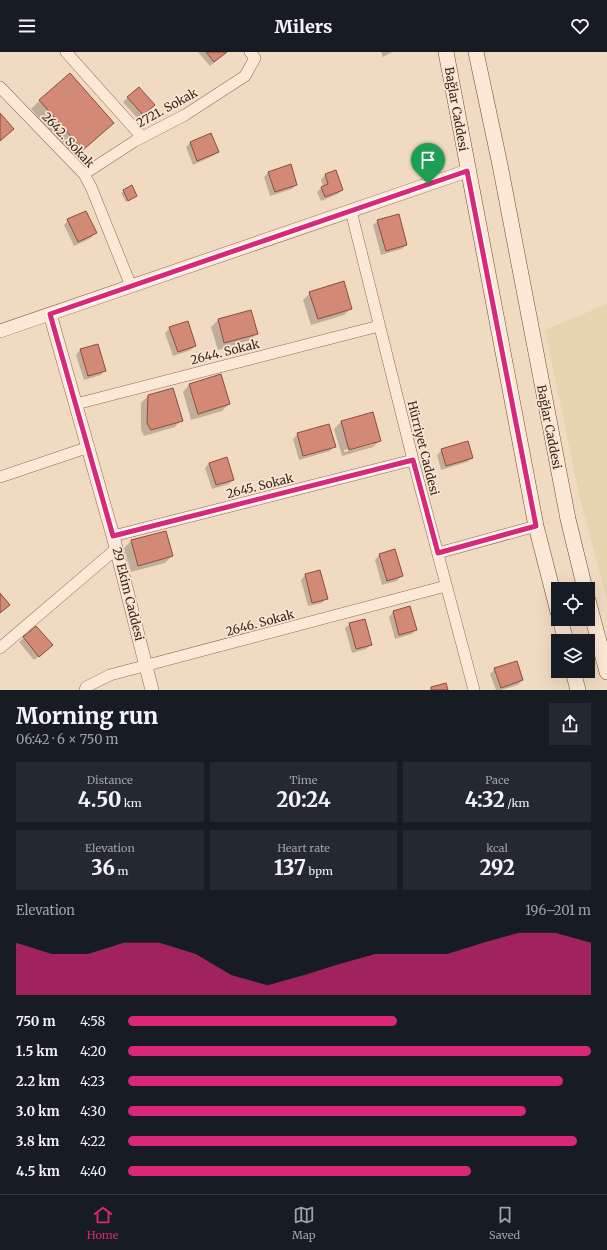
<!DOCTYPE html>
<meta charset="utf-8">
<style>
body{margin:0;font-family:Merriweather,serif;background:#242831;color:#f1f3f6;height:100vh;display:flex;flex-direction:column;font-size:15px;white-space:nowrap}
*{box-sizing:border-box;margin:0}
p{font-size:13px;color:#9ea1a6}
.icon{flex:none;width:22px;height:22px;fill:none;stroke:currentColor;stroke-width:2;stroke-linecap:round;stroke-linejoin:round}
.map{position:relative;height:638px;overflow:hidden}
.sheet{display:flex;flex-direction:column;background:#171b24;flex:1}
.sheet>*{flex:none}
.buttons{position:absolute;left:551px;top:530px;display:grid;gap:8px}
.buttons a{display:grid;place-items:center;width:44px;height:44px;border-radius:0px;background:#171b24;box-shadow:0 4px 16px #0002;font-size:20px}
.pin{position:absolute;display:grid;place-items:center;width:34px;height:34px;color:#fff;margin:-41px -17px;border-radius:50% 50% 50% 0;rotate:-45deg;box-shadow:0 0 4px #0007}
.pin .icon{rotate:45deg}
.round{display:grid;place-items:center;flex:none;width:42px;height:42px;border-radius:0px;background:#242831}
.overview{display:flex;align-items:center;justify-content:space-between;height:68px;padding:0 16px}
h1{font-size:22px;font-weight:800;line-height:30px}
.stats{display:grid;grid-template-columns:repeat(3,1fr);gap:6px;height:68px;padding:4px 16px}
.stats div{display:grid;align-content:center;border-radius:0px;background:#242831;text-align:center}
.stats b{font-size:20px;font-weight:800}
.stats small{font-size:11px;font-weight:400}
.stats p{font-size:11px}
.chart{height:112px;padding:8px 16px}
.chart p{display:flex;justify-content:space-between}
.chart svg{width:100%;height:72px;margin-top:4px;fill:#db2777;opacity:.7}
ul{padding:0 16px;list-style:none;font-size:13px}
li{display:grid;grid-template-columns:64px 48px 1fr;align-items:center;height:30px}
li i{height:10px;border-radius:5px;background:#db2777}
header{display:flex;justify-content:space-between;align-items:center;height:52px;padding:0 16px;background:#171b24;font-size:18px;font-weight:800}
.dock{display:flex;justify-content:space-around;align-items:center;height:56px;border-top:1px solid #363941;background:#171b24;font-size:11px;color:#9ea1a6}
.dock a{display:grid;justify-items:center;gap:2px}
.dock .on{color:#db2777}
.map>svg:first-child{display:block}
.farmland{fill:#e7d3af}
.shadow{fill:#0003;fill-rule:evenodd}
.building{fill:#d28975;stroke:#8e4b3c}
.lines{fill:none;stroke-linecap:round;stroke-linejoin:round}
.minor-casing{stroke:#8d6958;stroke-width:12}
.tertiary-casing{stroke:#8d6958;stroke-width:14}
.secondary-casing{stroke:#6e4a3b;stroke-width:16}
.minor{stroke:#fbe9d6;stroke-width:11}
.tertiary{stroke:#fbe9d6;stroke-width:13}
.secondary{stroke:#fbe9d6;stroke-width:15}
.route-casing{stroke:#fff;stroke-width:8}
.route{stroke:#db2777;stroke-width:5}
.labels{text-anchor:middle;stroke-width:3.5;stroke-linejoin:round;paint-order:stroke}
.street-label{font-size:12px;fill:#3b261d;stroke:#f8e5d2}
</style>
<header><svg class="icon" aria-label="menu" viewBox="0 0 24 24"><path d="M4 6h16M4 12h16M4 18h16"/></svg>Milers<svg class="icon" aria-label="heart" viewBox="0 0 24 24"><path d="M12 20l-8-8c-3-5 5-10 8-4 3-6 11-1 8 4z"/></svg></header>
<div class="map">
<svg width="607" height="638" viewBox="0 0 607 638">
<rect width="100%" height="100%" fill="#f1dac2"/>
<!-- farmland -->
<path class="farmland" d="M607 252V548L580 446 545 278Z"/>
<!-- shadow -->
<path class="shadow" d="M198 0H227L210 14Z
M381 0H392L383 5Z
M138 36 154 53 138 67 123 50Z
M40 48 103 80 73 106 31 57Z
M211 82 218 100 213 104 193 113 186 95 190 91Z
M269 120 296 133 292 137 270 144 264 125Z
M335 120 342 138 338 142 321 149 317 140 323 134 321 128 325 123Z
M132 135 136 144 126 150 121 141Z
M68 168 95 181 91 186 74 194 64 173Z
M378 169 406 193 402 197 381 203 373 173Z
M310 241 351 256 344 263 311 273 303 248Z
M250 259 257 281 250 288 218 298 211 275 218 268Z
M170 276 195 294 191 298 173 304 165 281Z
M97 293 105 318 101 323 84 328 76 303 80 298Z
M189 333 229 352 222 359 191 368 183 340Z
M148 344 181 368 175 375 144 384 141 378V351Z
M341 370 380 388 373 395 342 404 334 377ZM374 390V392L344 400V398Z
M298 382 334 394 330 399 299 408 293 387Z
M442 398 472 406 467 410 441 418 437 403Z
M209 411 233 428 229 432 212 437 205 416Z
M165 480 172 504 165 511 131 520 124 496 131 489Z
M394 499 401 524 397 529 382 533 375 508 379 503Z
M319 519 326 546 322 551 308 554 301 528 305 523Z
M410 555 416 578 412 582 395 587 389 565 393 560Z
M350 572 371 593 366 597 352 601 345 576Z
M36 575 47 598 34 608 19 590Z
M495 617 522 628 518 633 501 638H496L490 622Z"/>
<!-- building -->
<path class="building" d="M206 0H227L214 10Z
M70 21 114 71 83 98 39 48Z
M139 35 155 53 143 63 127 45Z
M0 61 14 77 0 89Z
M211 81 219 100 197 109 190 90Z
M291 112 297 133 275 140 268 120Z
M336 118 343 138 325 145 321 135 328 132 325 122Z
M132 133 137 144 128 149 123 138Z
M86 159 97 181 78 190 67 167Z
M399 162 407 193 386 199 377 168Z
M344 229 352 257 318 267 309 240Z
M251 258 258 282 224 291 218 267Z
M188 269 196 294 178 300 169 275Z
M98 292 106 319 88 324 80 297Z
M221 322 230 352 198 362 189 332Z
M173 336 183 369 151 378 147 371 148 343Z
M373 360 381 389 349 398 341 369Z
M329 372 336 395 303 404 297 381Z
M468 389 473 406 446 414 441 397Z
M227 405 234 428 216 433 209 411Z
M166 479 173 504 138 514 131 488Z
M395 497 403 524 387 529 379 502Z
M320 518 328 547 312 551 305 522Z
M0 541 10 553 0 561Z
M410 554 417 578 399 583 393 559Z
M365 567 372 593 356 597 349 571Z
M36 574 53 593 39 605 23 585Z
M517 609 523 628 501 636 494 616Z
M446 631 448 638H431V635Z"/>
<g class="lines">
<defs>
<path id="minor" d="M66 0 142 85
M0 35 84 122 91 135 131 234
M84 122 135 89 185 63 245 24 255 6 250 0
M351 159 413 408 474 638
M76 352 379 274
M0 425 89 395
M113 484 413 408
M438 501 536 474
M0 596 116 497
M85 638 86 635 110 623 446 534"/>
<path id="tertiary" d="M50 262 113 484 152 638
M0 279 467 119"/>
<path id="secondary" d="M446 0 536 474 558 560
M476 0 500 113 568 467 585 537
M588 548 607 620
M560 567 566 589
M573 619 578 638"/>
</defs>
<!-- minor casing -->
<use href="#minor" class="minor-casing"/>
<!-- tertiary casing -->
<use href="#tertiary" class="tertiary-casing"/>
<!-- secondary casing -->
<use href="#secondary" class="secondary-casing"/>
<!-- minor -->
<use href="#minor" class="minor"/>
<!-- tertiary -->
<use href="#tertiary" class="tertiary"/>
<!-- secondary -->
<use href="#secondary" class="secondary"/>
</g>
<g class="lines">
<defs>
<path id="route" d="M467 119 536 474 438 501 413 408 113 484 50 262Z"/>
</defs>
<!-- route casing -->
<use href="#route" class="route-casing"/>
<!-- route -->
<use href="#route" class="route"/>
</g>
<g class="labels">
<!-- street labels -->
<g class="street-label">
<text transform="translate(167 56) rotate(-29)" y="4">2721. Sokak</text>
<text transform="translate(456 57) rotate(80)" y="4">Bağlar Caddesi</text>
<text transform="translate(68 88) rotate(47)" y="4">2642. Sokak</text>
<text transform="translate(225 300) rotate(-14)" y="4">2644. Sokak</text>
<text transform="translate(549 375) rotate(79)" y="4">Bağlar Caddesi</text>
<text transform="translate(423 396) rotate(76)" y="4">Hürriyet Caddesi</text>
<text transform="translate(260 434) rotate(-14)" y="4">2645. Sokak</text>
<text transform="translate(128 542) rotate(76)" y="4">29 Ekim Caddesi</text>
<text transform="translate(260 571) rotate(-15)" y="4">2646. Sokak</text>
</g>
</g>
</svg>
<div class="buttons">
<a><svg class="icon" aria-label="locate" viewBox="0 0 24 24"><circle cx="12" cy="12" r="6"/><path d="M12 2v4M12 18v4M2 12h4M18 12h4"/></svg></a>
<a><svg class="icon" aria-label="layers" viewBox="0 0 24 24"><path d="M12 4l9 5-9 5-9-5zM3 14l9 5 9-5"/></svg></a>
</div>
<div class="pin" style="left:428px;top:132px;background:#1e9e55"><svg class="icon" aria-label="arrive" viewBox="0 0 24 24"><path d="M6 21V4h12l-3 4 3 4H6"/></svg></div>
</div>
<section class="sheet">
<div class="overview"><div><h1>Morning run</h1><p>06:42 · 6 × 750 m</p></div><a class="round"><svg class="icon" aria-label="share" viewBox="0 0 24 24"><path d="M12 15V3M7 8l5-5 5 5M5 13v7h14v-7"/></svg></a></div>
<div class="stats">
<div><p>Distance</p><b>4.50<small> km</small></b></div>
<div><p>Time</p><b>20:24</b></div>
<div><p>Pace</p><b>4:32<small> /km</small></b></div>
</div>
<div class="stats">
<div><p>Elevation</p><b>36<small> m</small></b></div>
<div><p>Heart rate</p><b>137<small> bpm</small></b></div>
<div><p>kcal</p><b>292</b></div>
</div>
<div class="chart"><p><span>Elevation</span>196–201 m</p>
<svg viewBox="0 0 160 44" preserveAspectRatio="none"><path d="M0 44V12L10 19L20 19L30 12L40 12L50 19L60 32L70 38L80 32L90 25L100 19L110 19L120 19L130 12L140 6L150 6L160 12V44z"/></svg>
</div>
<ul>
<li><b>750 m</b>4:58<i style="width:58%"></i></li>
<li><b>1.5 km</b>4:20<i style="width:100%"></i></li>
<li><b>2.2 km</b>4:23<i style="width:94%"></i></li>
<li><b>3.0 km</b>4:30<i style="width:86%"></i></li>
<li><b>3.8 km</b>4:22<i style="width:97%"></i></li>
<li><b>4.5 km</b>4:40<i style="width:74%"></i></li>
</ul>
</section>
<nav class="dock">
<a class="on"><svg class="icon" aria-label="home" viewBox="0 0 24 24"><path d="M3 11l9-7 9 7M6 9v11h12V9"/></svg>Home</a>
<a><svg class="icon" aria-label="map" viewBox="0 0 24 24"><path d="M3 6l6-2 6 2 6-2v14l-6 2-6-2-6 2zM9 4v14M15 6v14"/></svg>Map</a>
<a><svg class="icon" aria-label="saved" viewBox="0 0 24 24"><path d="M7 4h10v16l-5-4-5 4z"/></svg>Saved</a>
</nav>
